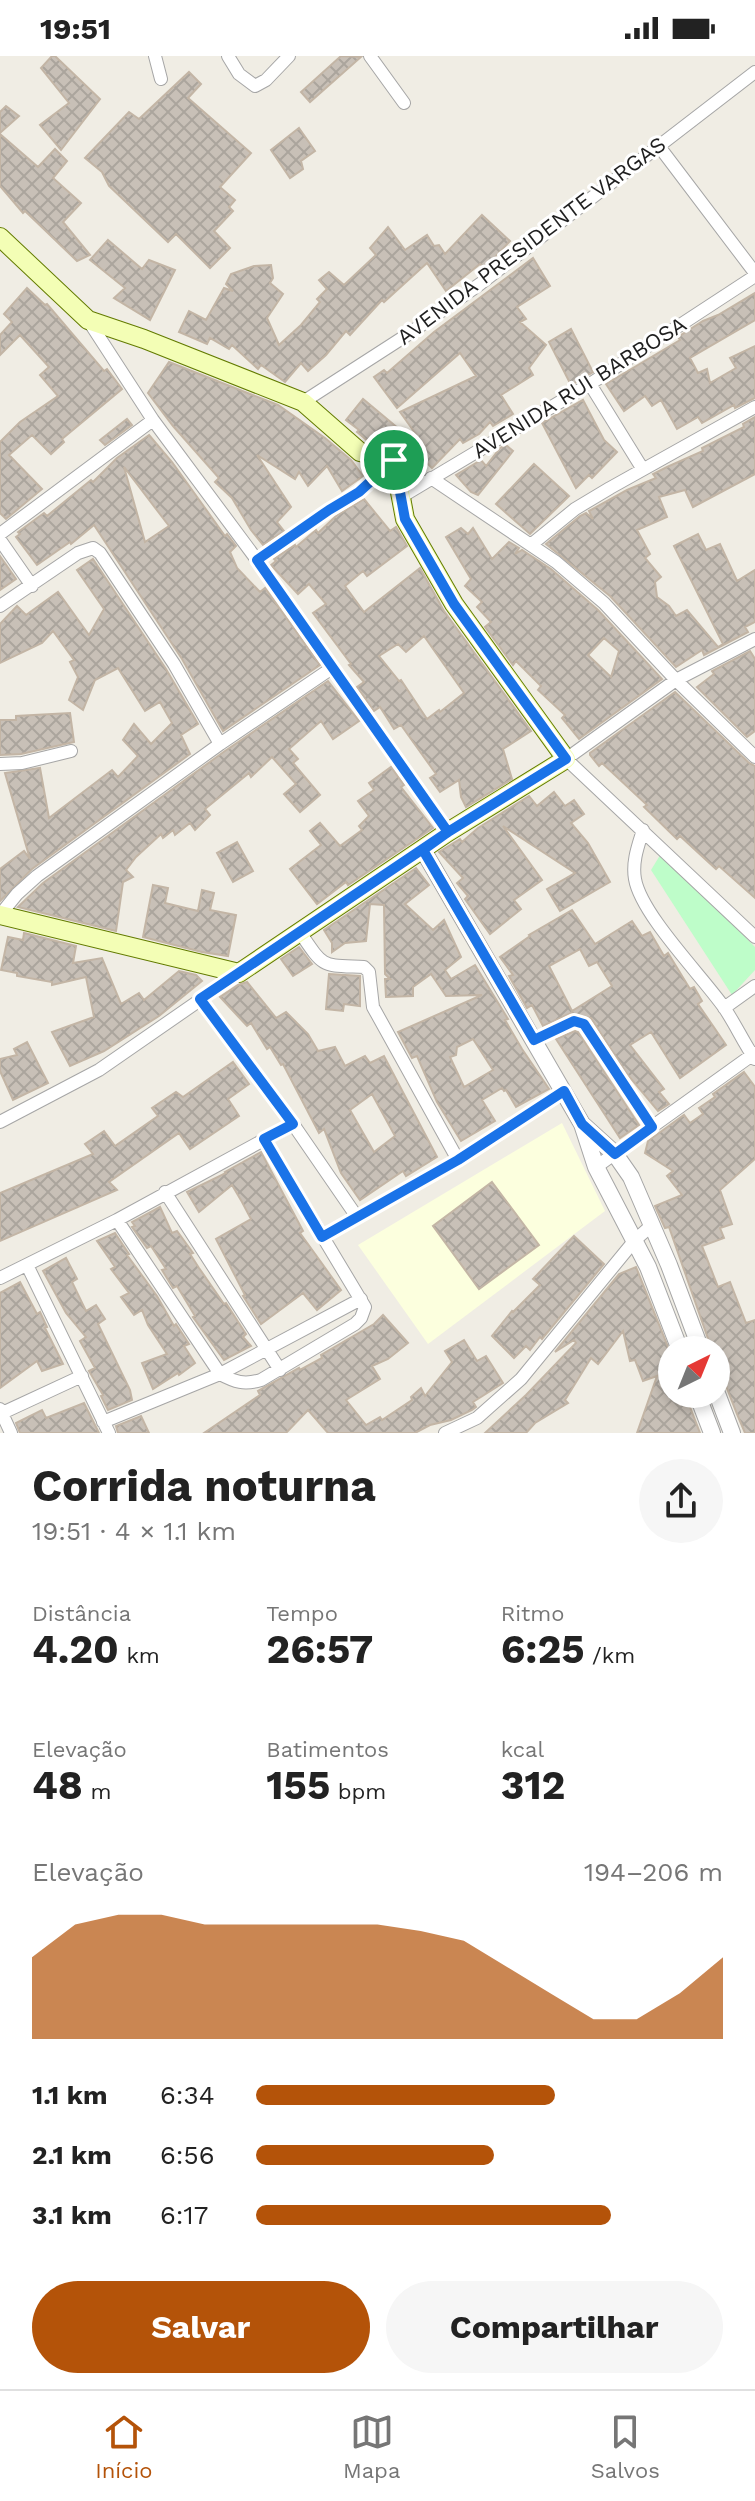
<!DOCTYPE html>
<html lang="pt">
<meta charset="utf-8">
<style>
body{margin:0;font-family:"Work Sans",sans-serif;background:#f6f6f6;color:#222;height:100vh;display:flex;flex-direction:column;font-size:30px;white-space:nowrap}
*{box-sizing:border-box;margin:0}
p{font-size:26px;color:#767676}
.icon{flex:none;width:44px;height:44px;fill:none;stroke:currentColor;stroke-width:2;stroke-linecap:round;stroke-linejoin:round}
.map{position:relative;height:1377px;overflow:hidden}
.details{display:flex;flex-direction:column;background:#fff;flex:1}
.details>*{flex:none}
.needle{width:52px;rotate:43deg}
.fabs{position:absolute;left:658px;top:1280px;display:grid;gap:16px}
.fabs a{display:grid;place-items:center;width:72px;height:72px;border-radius:50%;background:#fff;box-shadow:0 4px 12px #0003;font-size:40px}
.pin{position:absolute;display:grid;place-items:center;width:68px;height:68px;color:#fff;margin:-34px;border:4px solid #fff;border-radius:50%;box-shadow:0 2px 8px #0007}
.round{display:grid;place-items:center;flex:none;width:84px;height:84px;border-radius:42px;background:#f6f6f6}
.head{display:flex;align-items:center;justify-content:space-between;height:136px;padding:0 32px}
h1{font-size:44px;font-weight:700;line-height:60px}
.metrics{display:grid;grid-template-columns:repeat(3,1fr);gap:12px;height:136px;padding:8px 32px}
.metrics div{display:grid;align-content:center}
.metrics b{font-size:40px;font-weight:700}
.metrics small{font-size:22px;font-weight:400}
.metrics p{font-size:22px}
.chart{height:224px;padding:16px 32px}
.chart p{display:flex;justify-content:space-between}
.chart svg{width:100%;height:144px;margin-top:8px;fill:#b45309;opacity:.7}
.cta{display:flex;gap:16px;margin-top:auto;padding:16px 32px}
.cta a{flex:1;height:92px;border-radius:48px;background:#b45309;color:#fff;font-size:32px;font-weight:700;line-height:92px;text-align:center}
.cta a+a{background:#f6f6f6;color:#222}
ul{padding:0 32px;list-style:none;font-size:26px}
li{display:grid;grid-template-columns:128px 96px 1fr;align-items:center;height:60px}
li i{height:20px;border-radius:10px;background:#b45309}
.status{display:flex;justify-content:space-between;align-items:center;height:56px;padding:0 40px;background:#fff;direction:ltr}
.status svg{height:22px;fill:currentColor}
.tabs{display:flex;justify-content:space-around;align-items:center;height:112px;border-top:2px solid #e0e0e0;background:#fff;font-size:22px;color:#767676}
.tabs a{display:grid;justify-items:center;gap:4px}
.tabs .active{color:#b45309}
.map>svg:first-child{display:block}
.education{fill:#fcffde}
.park{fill:#befdc9}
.building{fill:url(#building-cross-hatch);stroke:#c3b5a5;stroke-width:2;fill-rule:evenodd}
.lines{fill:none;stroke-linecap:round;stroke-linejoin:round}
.minor-casing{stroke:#a6a6a6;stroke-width:14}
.tertiary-casing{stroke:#a6a6a6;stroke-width:18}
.secondary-casing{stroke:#637b00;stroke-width:20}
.minor{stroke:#fff;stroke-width:12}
.tertiary{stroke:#fff;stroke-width:16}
.secondary{stroke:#f3feb5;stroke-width:18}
.route-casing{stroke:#fff;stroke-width:16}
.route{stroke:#1a73e8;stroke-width:10}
.labels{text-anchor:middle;stroke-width:6;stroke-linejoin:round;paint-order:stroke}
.street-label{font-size:22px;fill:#1f1f1f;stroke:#fff}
</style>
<div class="status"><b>19:51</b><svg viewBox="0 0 49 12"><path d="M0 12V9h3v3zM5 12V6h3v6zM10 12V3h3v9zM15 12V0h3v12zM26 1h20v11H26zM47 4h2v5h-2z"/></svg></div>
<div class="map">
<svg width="755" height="1377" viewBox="0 0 755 1377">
<defs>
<pattern id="building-cross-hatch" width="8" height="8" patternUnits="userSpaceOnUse" patternTransform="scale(2)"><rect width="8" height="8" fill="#c8c0b7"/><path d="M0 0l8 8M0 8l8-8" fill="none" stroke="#aba59d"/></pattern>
</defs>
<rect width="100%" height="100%" fill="#f0ede4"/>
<!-- education -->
<path class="education" d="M562 1067 605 1155 428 1288 358 1189Z"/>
<!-- park -->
<path class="park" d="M662 796 755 891V914L732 939 651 814Z"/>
<!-- building -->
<path class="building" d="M52 0H55L100 43 61 94 40 69 69 47 41 12Z
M341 0 361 1 310 46 301 36Z
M189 16 201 28 188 42 251 97 220 131 235 144 229 151 233 155 214 175 230 192 210 212 176 178 168 186 109 130 102 116 85 102 129 56 139 63Z
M6 50 19 60 0 77V56Z
M299 72 315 95 301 105 303 113 290 122 271 94Z
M0 78 38 111 55 93 67 105 53 122 81 147 63 166 90 199 77 205 25 155 23 157 0 130Z
M482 159 510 185 485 212 480 208 446 235 427 207 384 246 382 244 350 279 346 275 326 299 308 315 301 307 285 326 261 309 258 313 232 289 229 293 210 282 207 288 179 276 189 255 206 264 224 232 233 235 226 228 231 218 254 210 271 209 273 222 270 227 283 238 267 262 279 289 301 269 320 246 317 243 327 233 319 224 329 216 344 229 376 199 370 192 388 171 405 194 427 179 434 190 439 189 445 198Z
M108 184 142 213 149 204 175 214 150 264 114 242 125 232 90 204Z
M533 202 550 230 517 251 526 263 520 266 546 289 529 312 533 319 501 339 513 358 493 370 490 366 479 378 463 387 460 383 432 412 423 403 417 413 407 406 402 395 369 386 357 376 359 374 346 364 363 343 423 393 425 391 400 356 476 320 460 297 397 352 374 321 384 314 387 317 434 276Z
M27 232 45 249 47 248 104 315 107 313 122 333 62 383 64 386 51 398 32 379 9 399 42 433 6 463 0 457V386L20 366 58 340 40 319 49 311 20 279 0 299V279L12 266 4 258Z
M755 237V264L690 302 698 317 707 313 710 327 736 312 730 302 755 290V342L735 352 734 349 702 367 698 361 677 373 661 344 652 350 645 340 624 355 606 328 680 284 678 281 703 265 718 259Z
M571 273 593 316 571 329 549 286Z
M169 306 278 349 325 382 351 404 363 420 342 435 327 410 308 430 299 416 295 423 257 399 291 451 277 466 284 475 263 489 251 474 232 442 215 426 219 422 173 370 148 337Z
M583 344 604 384 617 396 592 422 589 419 576 432 542 367Z
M755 361V418L693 451 685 434 659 441 667 461 637 474 650 498 645 502 661 521 655 526 657 541 669 550 676 560 687 554 718 591 723 588 674 490 698 478 706 494 720 488 737 525 755 514V566L745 571 748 576 704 599 702 594 676 611 610 540 546 488 580 460 586 457 593 463 589 455 627 434 656 422 653 418 667 411 703 395 702 392 744 371 743 368Z
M127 363 132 369 105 389 100 384Z
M149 379 172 406 225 480 227 478 236 490 230 496 237 512 260 536 265 532 320 609 223 675 182 603 94 469 71 488 70 486 37 509 16 481 20 478 18 476 44 457 47 460 91 424 93 426 117 402ZM124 411 169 470 145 486Z
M506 389 513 395 478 439 471 436 456 419 481 404 486 410 500 392Z
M534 408 569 440 530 478 496 448Z
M364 443 390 475 396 471 407 490 367 520 363 515 345 530 364 556 420 512 444 555 531 675 503 693 512 723 466 751 461 741 459 724 440 736 430 722 436 718 401 669 394 673 380 651 374 655 357 631 364 626 349 609 351 608 313 557 326 548 309 528 298 538 271 509 276 505 274 503 295 489 296 491 316 474 318 477 336 460ZM424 580 464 637 440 656 439 654 427 663 401 624 399 625 379 600 398 588 406 596Z
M461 472 468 478 473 472 492 503 509 486 519 492 515 498 522 494 551 513 598 554 662 623 579 683 562 662 565 659 538 634 541 630 516 605 513 609 485 571 491 566 477 551 482 546 465 530 471 523 446 481ZM604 582 619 595 611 621 588 599Z
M0 500 16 523 0 534Z
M93 503 166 613 198 668 181 679 190 698 32 813 0 845V813L24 795 30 803 5 717 40 712 49 762 112 714 118 721 138 700 123 684 134 668 151 688 172 667 160 646 145 655 118 612 95 624 83 654 69 644 78 621 70 606 74 604 53 575 42 587 0 607V568L17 550 26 559 58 536 89 579 104 553 77 514Z
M750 595 755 603V675L747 681 697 631 714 618 712 615Z
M328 625 359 665 333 683 321 665 289 693 298 703 293 707 320 739 300 756 284 738 296 728 272 701 251 721 249 717 205 753 210 759 195 774 190 767 175 779 173 774 163 782 161 778 136 801 126 814 133 821 123 826 116 875 18 851 43 827 225 695Z
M675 636 749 707 755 710V842L719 810 716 813 680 780 677 783 644 751 647 749 602 707 599 710 590 699V697Z
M70 657 74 686 21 698 0 699V664H16V660Z
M391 711 404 729 401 731 433 772 348 829 346 826 317 848 290 813 321 789 310 775 320 767 340 790 362 774 359 770 369 760 358 745 374 734 369 727Z
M554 736 565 750 574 744 584 758 571 767 588 787 610 826 560 855 547 833 575 817 503 770 542 824 514 844 521 853 490 878 465 843 468 840 457 827 463 822 439 796 460 783 462 786 478 772 529 740 537 750Z
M237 786 253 815 233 826 217 797Z
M416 812 429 829 405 848 433 874 444 864 461 901 445 914 451 923 475 909 508 963 505 964 522 993 549 1033 516 1051 506 1034 504 1035 502 1032 482 1044 495 1065 461 1085 437 1046 417 1000 412 1002 398 976 482 939 446 940 431 918 413 931V940L386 941 385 923H390L385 918 384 849 370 848 366 885 345 887 332 896V887L324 874ZM473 983 493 1014 464 1031 450 1001 456 999 457 991Z
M153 829 168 832 165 847 198 855 202 834 214 837 210 854 236 859 228 900 202 896 143 881Z
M572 854 595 888 632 865 642 880 650 876 664 900 668 897 690 933 694 931 702 945 698 948 726 989 680 1022 651 976 630 989 664 1033 659 1036 669 1048 658 1055 627 1018 591 962 571 957 543 970 532 949 527 952 509 920 513 919 500 901 530 880 529 879ZM580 893 589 910 597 906 612 930 572 955 549 910Z
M24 877 76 890 73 907 102 902 121 948 139 937 144 944 179 915 196 919 202 925 159 960 104 995 70 1010 52 976 94 961 86 921 52 929V926L17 920V917L1 914 8 881 23 884Z
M299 891 312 908 293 920 281 903Z
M329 918 360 920V950L344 948 343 955 326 953Z
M247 926 276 962 286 956 308 978 318 995 335 991 345 1010 365 1000 370 1007 384 1000 437 1101 406 1120 403 1115 360 1144 341 1117 324 1073 319 1077 283 1008 281 1009 270 991 267 993 251 967 247 970 220 941 238 929ZM372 1038 395 1080 374 1096 350 1054Z
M575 975 578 976 639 1069 620 1082 556 983Z
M27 986 48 1027 13 1044 0 1015V1003L17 999 14 993Z
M233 1006 249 1028 228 1043 239 1060 190 1093 179 1077 109 1126 117 1134 0 1185V1137L93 1098 85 1088 104 1075 115 1090 158 1060 152 1052 176 1036 183 1041Z
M744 1016 755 1031V1103L720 1134 732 1168 720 1172 724 1182 702 1190 718 1231 730 1226 746 1267 755 1264V1377H745L737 1358 716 1304V1294H712L669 1171 665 1172 655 1150 682 1139 667 1120 673 1115 645 1097 648 1085 684 1059 690 1067 703 1058 699 1052 715 1041 713 1038Z
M261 1096 303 1175 300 1177 341 1234 317 1254 303 1237 261 1268 243 1240 245 1239 216 1183 251 1163 242 1146 232 1129 199 1156 187 1136 226 1117 225 1116Z
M492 1126 539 1189 479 1233 433 1170Z
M160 1151 172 1177 177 1175 193 1197 190 1198 199 1212 224 1248 226 1247 246 1278 243 1281 251 1290 224 1304 193 1261 195 1260 177 1230 173 1232 162 1214 166 1213 151 1190 147 1192 132 1171 135 1170 132 1166Z
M115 1177 129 1198 127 1199 157 1240 174 1270 176 1268 189 1288 184 1290 195 1307 179 1319 178 1317 153 1333 142 1307 167 1298 148 1269 142 1254 134 1259 121 1241 129 1237 111 1213 115 1211 97 1185Z
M574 1180 604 1208 542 1283 540 1281 530 1294 526 1290 514 1302 492 1280 512 1255 513 1256 540 1229 533 1223Z
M66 1202 77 1223 72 1226 86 1255 96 1249 105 1263 98 1268 130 1334 132 1344 108 1354 101 1340 103 1339 89 1315 95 1312 80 1285 86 1281 66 1257 43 1215Z
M636 1211 672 1301V1338H685L700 1377H637L657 1320 643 1325 635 1304 630 1305 623 1275 598 1308 591 1302 565 1344 568 1347 535 1367 526 1377H485L526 1339 576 1287 574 1284 555 1296 619 1218Z
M20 1226 37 1258 40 1256 47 1271 45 1272 63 1308 42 1315 37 1305 0 1332V1237Z
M383 1259 408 1287 388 1303 372 1310 380 1323 346 1344 366 1369 380 1361 382 1364 412 1344 411 1341 421 1332 425 1340 452 1306 445 1295 464 1284 477 1305 486 1300 503 1327 473 1346 476 1351 472 1354 451 1364 430 1369 415 1377H328L308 1354 286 1377H204L260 1339 258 1335 299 1312 300 1314 322 1302 321 1299 374 1268Z
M84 1347 99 1377H20L16 1367 42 1354 46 1362Z
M141 1360 149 1377H118L116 1370Z"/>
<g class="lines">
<defs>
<path id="minor" d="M155 0 161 23
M228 0 239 18 255 30 266 24 289 0
M370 0 404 47
M658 89 755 217
M88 264 153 364 257 504 448 776
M590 328 642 412
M303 346 410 277 480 228 755 16
M431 422 556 506 604 547 676 624 755 701
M401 441 590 328 755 220
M0 478 153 364
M0 484 32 530
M532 488 575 453 610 432 755 351
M257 504 329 454 359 436 394 404
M0 550 78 497 93 492 100 497 174 608 220 688
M755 583 676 624 566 703 755 881
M0 708 22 707 71 695
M643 774C638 790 632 806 635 823 641 858 700 918 723 950 735 967 743 986 755 1003
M0 859 17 838 37 820 220 688 332 612
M299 875C325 913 320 909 364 911L369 916 373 951 458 1104
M200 943 293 1068 357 1161
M724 952 755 930
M534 984 574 965 584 968 652 1071
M0 1066 99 1014 239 917
M596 1111 755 997
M165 1136 280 1314
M117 1164 220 1318C235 1326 244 1329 261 1324L355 1268 361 1262 365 1251 264 1083
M322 1181 458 1104 564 1035
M27 1209 109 1377
M0 1222 117 1164 293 1068
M0 1353 11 1377
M0 1358 82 1320
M103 1366 220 1318 361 1243
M445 1377 477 1362 521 1323 635 1184 651 1170"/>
<path id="tertiary" d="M423 794 582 1068 596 1111 648 1211 680 1294
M583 1069 615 1098 631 1121 669 1209 701 1294
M716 1335 732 1377
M697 1338 712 1377"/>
<path id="secondary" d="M0 181 88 264 144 283 303 346 360 396 394 404 405 463 454 548 566 703 448 776 239 917 0 859"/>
</defs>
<!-- minor casing -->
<use href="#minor" class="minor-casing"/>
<!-- tertiary casing -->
<use href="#tertiary" class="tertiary-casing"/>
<!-- secondary casing -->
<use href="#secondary" class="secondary-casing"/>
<!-- minor -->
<use href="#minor" class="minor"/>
<!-- tertiary -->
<use href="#tertiary" class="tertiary"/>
<!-- secondary -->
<use href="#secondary" class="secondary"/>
</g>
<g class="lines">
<defs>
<path id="route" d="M394 404 359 436 329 454 257 504 448 776 200 943 293 1068 264 1083 322 1181 458 1104 564 1035 582 1068 615 1098 652 1071 584 968 574 965 534 984 423 794 448 776 566 703 454 548 405 463 394 404"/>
</defs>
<!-- route casing -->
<use href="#route" class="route-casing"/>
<!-- route -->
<use href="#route" class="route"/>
</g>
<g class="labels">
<!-- street labels -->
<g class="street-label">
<text transform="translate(531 184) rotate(-37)" y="8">AVENIDA PRESIDENTE VARGAS</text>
<text transform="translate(579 331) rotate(-32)" y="8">AVENIDA RUI BARBOSA</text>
</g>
</g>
</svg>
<div class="fabs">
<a><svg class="needle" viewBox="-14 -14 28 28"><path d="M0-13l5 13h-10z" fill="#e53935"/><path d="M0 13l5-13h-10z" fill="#767676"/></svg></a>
</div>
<div class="pin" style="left:394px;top:404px;background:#1e9e55"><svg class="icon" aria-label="arrive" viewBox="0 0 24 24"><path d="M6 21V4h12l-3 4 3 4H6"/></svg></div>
</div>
<section class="details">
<div class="head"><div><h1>Corrida noturna</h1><p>19:51 · 4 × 1.1 km</p></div><a class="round"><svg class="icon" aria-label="share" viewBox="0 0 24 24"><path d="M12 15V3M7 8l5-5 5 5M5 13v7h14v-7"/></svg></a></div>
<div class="metrics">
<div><p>Distância</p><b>4.20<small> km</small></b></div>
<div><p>Tempo</p><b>26:57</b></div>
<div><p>Ritmo</p><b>6:25<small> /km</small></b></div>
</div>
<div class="metrics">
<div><p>Elevação</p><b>48<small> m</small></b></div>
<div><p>Batimentos</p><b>155<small> bpm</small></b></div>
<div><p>kcal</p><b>312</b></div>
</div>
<div class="chart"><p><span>Elevação</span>194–206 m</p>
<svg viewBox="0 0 160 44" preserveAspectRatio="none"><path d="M0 44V19L10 9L20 6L30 6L40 9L50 9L60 9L70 9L80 9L90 11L100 14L110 22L120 30L130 38L140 38L150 30L160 19V44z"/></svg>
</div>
<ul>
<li><b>1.1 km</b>6:34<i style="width:64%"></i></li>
<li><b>2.1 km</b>6:56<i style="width:51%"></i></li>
<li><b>3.1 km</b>6:17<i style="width:76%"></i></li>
</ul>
<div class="cta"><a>Salvar</a><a>Compartilhar</a></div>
</section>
<nav class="tabs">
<a class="active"><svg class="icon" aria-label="home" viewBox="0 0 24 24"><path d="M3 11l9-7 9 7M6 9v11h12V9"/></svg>Início</a>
<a><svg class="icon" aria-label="map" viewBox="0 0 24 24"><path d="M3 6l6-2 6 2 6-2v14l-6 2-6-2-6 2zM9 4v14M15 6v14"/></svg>Mapa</a>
<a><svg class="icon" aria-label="saved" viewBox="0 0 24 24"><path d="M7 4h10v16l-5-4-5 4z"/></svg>Salvos</a>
</nav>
